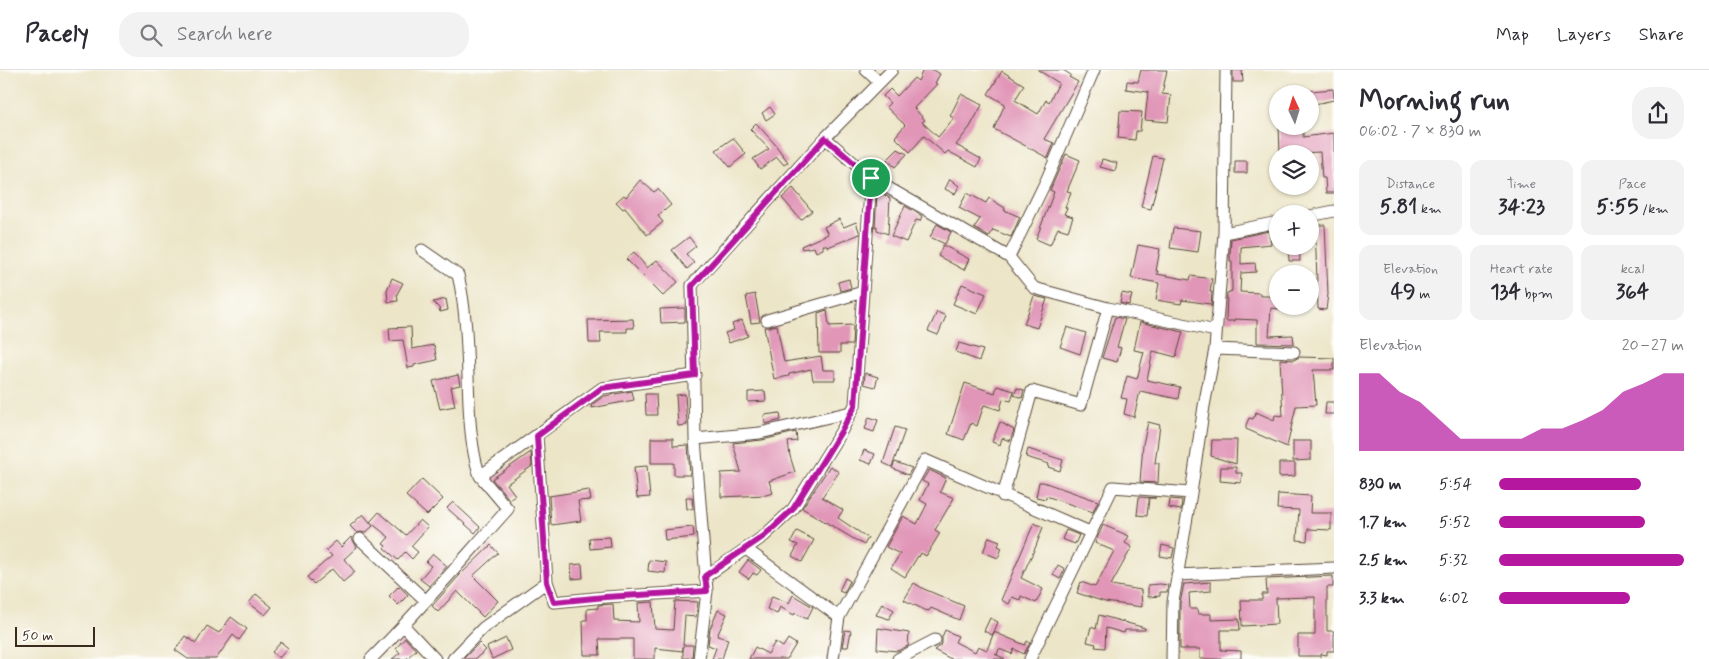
<!DOCTYPE html>
<meta charset="utf-8">
<style>
body{margin:0;font-family:Mynerve,sans-serif;background:#f2f2f3;color:#2b2b33;height:100vh;display:flex;flex-direction:column;font-size:19px;white-space:nowrap}
*{box-sizing:border-box;margin:0}
p{font-size:16px;color:#7c7c81}
.icon{flex:none;width:28px;height:28px;fill:none;stroke:currentColor;stroke-width:2;stroke-linecap:round;stroke-linejoin:round}
.map{position:relative;flex:1;overflow:hidden}
.drawer{display:flex;flex-direction:column;background:#fff;width:375px}
.drawer>*{flex:none}
.needle{width:32px;rotate:356deg}
.controls{position:absolute;left:1269px;top:15px;display:grid;gap:10px}
.controls a{display:grid;place-items:center;width:50px;height:50px;border-radius:50%;background:#fff;box-shadow:0 1px 4px #0004;font-size:25px}
.scale{position:absolute;left:15px;bottom:12px;width:80px;box-sizing:border-box;padding-left:5px;border:2px solid #3b2a1e;border-top:0;font-size:14px;line-height:18px;white-space:nowrap;color:#3b2a1e;-webkit-text-stroke:4px #fdfcf7;paint-order:stroke}
.pin{position:absolute;display:grid;place-items:center;width:42px;height:42px;color:#fff;margin:-21px;border:2px solid #fff;border-radius:50%;box-shadow:0 1px 5px #0007}
.round{display:grid;place-items:center;flex:none;width:52px;height:52px;border-radius:20px;background:#f2f2f3}
.headline{display:flex;align-items:center;justify-content:space-between;height:85px;padding:0 25px}
h1{font-size:28px;font-weight:800;line-height:38px}
.metrics{display:grid;grid-template-columns:repeat(3,1fr);gap:8px;height:85px;padding:5px 25px}
.metrics div{display:grid;align-content:center;border-radius:12px;background:#f2f2f3;text-align:center}
.metrics b{font-size:21px;font-weight:800}
.metrics small{font-size:14px;font-weight:400}
.metrics p{font-size:14px}
.chart{height:140px;padding:10px 25px}
.chart p{display:flex;justify-content:space-between}
.chart svg{width:100%;height:90px;margin-top:5px;fill:#b5179e;opacity:.7}
ul{padding:0 25px;list-style:none;font-size:16px}
li{display:grid;grid-template-columns:80px 60px 1fr;align-items:center;height:38px}
li i{height:12px;border-radius:6px;background:#b5179e}
header{display:flex;align-items:center;gap:30px;box-sizing:border-box;height:70px;padding:0 25px;background:#fff;border-bottom:1px solid #e1e1e2}
header strong{font-size:24px}
nav{display:flex;gap:28px;margin-inline-start:auto;font-size:18px}
.search{width:350px;height:45px;background:#f2f2f3;display:flex;align-items:center;gap:12px;box-sizing:border-box;padding:0 18px;border-radius:20px;color:#7c7c81;font-size:19px}
main{display:flex;flex:1;min-height:0}
.map>svg:first-child{display:block}
.building{fill:#e196b8}
.lines{fill:none;stroke-linecap:round;stroke-linejoin:round}
.street-casing{stroke:#564638;stroke-width:13}
.street{stroke:#fff;stroke-width:11}
.route-casing{stroke:#fff;stroke-width:10}
.route{stroke:#b5179e;stroke-width:6}
</style>
<header>
<strong>Pacely</strong>
<div class="search"><svg class="icon" aria-label="search" viewBox="0 0 24 24"><circle cx="10" cy="10" r="6"/><path d="M15 15l6 6"/></svg>Search here</div>
<nav><a>Map</a><a>Layers</a><a>Share</a></nav>
</header>
<main>
<div class="map">
<svg width="1334" height="589" viewBox="0 0 1334 589">
<rect width="100%" height="100%" fill="#fdfcf7"/>
<filter id="ink" filterUnits="userSpaceOnUse"><feTurbulence type="fractalNoise" baseFrequency=".02" numOctaves="2"/><feDisplacementMap in="SourceGraphic" scale="10" xChannelSelector="R" yChannelSelector="G"/><feConvolveMatrix kernelMatrix="1 2 1 2 8 2 1 2 1" color-interpolation-filters="sRGB"/></filter>
<filter id="wash" filterUnits="userSpaceOnUse"><feTurbulence type="fractalNoise" baseFrequency=".0096" numOctaves="4" result="noise"/><feDisplacementMap in="SourceGraphic" scale="20" xChannelSelector="R" yChannelSelector="G"/><feGaussianBlur stdDeviation="1.12" result="paint"/><feColorMatrix in="noise" values="0 0 0 0 0 0 0 0 0 0 0 0 0 0 0 0 0 1.4 0 .05"/><feComposite in="paint" operator="in"/></filter>
<g filter="url(#wash)">
<rect width="100%" height="100%" fill="#ece5c8"/>
<g id="blocks">
<!-- building -->
<path class="building" d="M923 0H934L940 4 935 13 937 14 914 38 925 50 922 52 938 67 954 48 950 46 961 24 982 35 970 57 956 75 981 89 977 97 948 81 945 84 924 66 910 82 895 67 905 55 886 37 890 33 883 26 890 19 897 26 914 8 918 11Z
M1038 0H1063L1071 5 1069 7 1078 12 1044 69 1054 73 1048 88 994 59 1005 34 988 24 1002 1 1024 15 1015 30 1038 44 1046 30 1049 32 1059 13Z
M1141 0H1167L1162 24 1171 25 1168 52 1145 50 1148 22 1126 19 1127 11 1138 12Z
M1233 0H1242L1243 12H1233Z
M1333 19 1334 30 1310 35V21Z
M770 37 775 44 766 50 762 43Z
M1120 41 1142 42 1140 61H1136L1135 70 1118 68Z
M756 53 774 73 788 92 784 95 777 87 760 99 753 89 769 79 750 59Z
M1279 57H1303V67L1334 63V123H1326L1325 108H1322L1320 82 1280 84Z
M733 68 746 84 730 97 716 80Z
M898 79 907 84 895 97 887 90Z
M1066 84 1080 90 1067 121 1071 122 1065 137 1067 138 1064 144 1073 147 1068 161 1058 158 1050 175 1036 169 1054 122 1050 120Z
M1153 86 1163 88 1151 139 1141 137Z
M1102 89 1117 93 1115 101 1100 97Z
M1235 91H1247V103H1235Z
M950 109 959 116 955 124 945 119Z
M640 110 654 122 658 119 671 135 658 146 663 152 647 165 625 138 623 139 616 132 624 125 626 127Z
M793 118 812 141 801 150 782 128Z
M967 123 986 133 989 128 1005 138 1004 140 1020 147 1011 167 993 160 989 167 974 158 980 149 959 138Z
M877 124H883L890 128 888 164 877 160V156L875 157Z
M905 136 922 146 920 151 916 150 906 172 891 166Z
M839 149 844 157 856 152 860 164 828 177 827 175H823V179L816 182 814 177 802 179 801 176 828 164 824 157Z
M937 154 951 162 945 174 930 167Z
M1315 155H1325L1328 224 1326 240 1318 239Z
M1173 158 1201 161 1198 182 1170 178Z
M1269 161 1271 174 1241 177V194L1255 193 1256 202 1241 203 1240 222 1260 223V226H1278V239L1271 238 1269 266 1293 265 1294 274 1257 273V250L1234 249V251H1226L1227 223 1232 221V191H1230V184L1231 169Z
M689 167 696 176 686 184 694 193 687 199 672 180Z
M943 175 969 189 964 200 938 186Z
M1138 175 1160 179 1156 201H1158L1157 204 1190 210 1191 206 1212 209 1210 222H1212L1211 237 1210 234 1182 230 1181 234 1156 230 1159 213 1131 208Z
M1288 176H1299L1300 191H1289Z
M634 182 647 198 657 190 678 212 663 226 626 189Z
M392 208 403 213 397 224 398 231 388 232 387 220Z
M849 209 851 218 840 221 838 212Z
M962 214 986 224 977 244 953 234Z
M1122 223 1132 225 1129 235 1120 233Z
M755 224 760 252 751 253 746 226Z
M1034 226 1047 229 1037 258 1024 254Z
M446 229 448 240 440 242 439 238 433 232Z
M683 238H685V252L661 253 660 239Z
M827 240 829 256 853 255 852 275H840V283H819L818 243Z
M937 242 946 246 938 265 928 261Z
M1115 247 1125 249 1117 277 1121 278 1117 292 1102 288Z
M633 249 634 258H627V262H600L601 273H589L588 250Z
M742 250 748 266 729 273 725 263 734 260 732 254Z
M1140 252 1183 262 1176 287 1153 281 1147 310 1180 317 1178 329 1140 321 1134 347 1124 344 1127 329 1121 328 1127 306 1137 309 1144 282 1134 280Z
M777 255 784 292 821 286 823 300H835V310H813L811 299 789 304V306L774 309 764 257H769Z
M411 257 412 279 434 275 437 290 414 295V297L408 298 403 270 390 271 389 258Z
M1067 257 1086 263 1080 284 1060 277Z
M959 273 983 280 979 291 956 282Z
M1299 287 1334 288V300H1313L1316 335 1296 336 1287 377 1246 359V355L1249 348 1253 349 1256 342 1274 350 1275 345 1283 346 1280 289 1294 290Z
M865 303 878 307 875 317 864 314Z
M458 305 460 315 451 317 455 336 440 339 433 311Z
M965 313 995 323 997 316 1014 321 1011 331 1003 329 1000 340 984 335 977 356 971 353 964 370 948 364Z
M1017 318 1024 320 1022 328 1014 325Z
M632 321 634 330 592 338 591 335 604 326Z
M765 321 766 331 748 332V322Z
M645 324H656L657 345H646Z
M685 324 687 355 678 356 676 325Z
M1326 332H1334V344H1325Z
M780 343 781 350 765 354 764 345Z
M869 347 878 350 874 362 865 359Z
M1000 352 1014 360 1010 371 1002 368 1000 375 992 372Z
M1148 352 1160 355 1155 393H1159L1158 413 1140 412 1143 374Z
M895 357 905 360 892 397 883 393Z
M796 362 797 371 788 372 790 386 795 402 769 411 773 423 766 425 721 427V403L741 402 733 373 762 370Z
M651 368H673V376L688 375 690 405H674V393H651Z
M1212 370H1237L1236 394 1211 386Z
M1293 371H1311V390L1293 391Z
M1028 379 1063 390 1060 401 1048 397 1049 394 1026 387Z
M864 380 875 384 871 394 860 390Z
M531 382 532 396 507 414 515 425 509 429 492 409Z
M895 392 912 398 908 405 892 398Z
M1279 393H1295V406L1279 407Z
M647 396 650 427 637 428 634 397Z
M830 396 839 402 822 427 843 440 838 448 868 468 864 475 802 438Z
M1221 397H1236V403H1242L1241 413 1220 411Z
M929 400 946 408 940 422 954 428 935 460 940 463 926 486 921 483 919 487 918 486 905 507 891 498 900 484 886 477 903 446 917 454 927 434 920 430 928 414 922 411Z
M422 409 443 429 427 445 406 426Z
M1039 412H1043L1098 431 1093 442 1046 426V429L1036 427Z
M589 420 591 430 578 431 581 451 551 455 549 426Z
M1278 424 1311 426 1310 443H1331V460L1308 459 1307 471 1297 470 1299 440 1277 439Z
M686 427H692L693 439H687Z
M1139 427 1156 428H1149L1147 446 1137 445Z
M1170 429 1182 430 1181 440 1169 438Z
M453 432 480 457 475 463 447 438Z
M379 442 406 465 420 450 428 457 411 476 418 482 412 489 405 482 398 490 384 478 386 476 383 474 389 467 370 452Z
M363 444 373 456 365 463 361 462 357 463 350 456Z
M1034 453 1043 457 1036 476 1021 508 1043 519 1036 533 1021 526 1020 530 1012 527 1009 534 1001 530Z
M1103 455 1129 466 1125 473 1132 477 1111 515 1141 520 1142 537 1105 532 1077 523 1081 512 1095 517 1114 481 1095 473Z
M693 457 694 467 665 470 664 460Z
M1066 460 1079 465 1075 474 1062 469Z
M797 461 814 470 802 492 792 486 798 475 791 472Z
M351 467 357 477 344 489 355 502 343 512 332 499 314 514 307 507 332 486 326 480 336 471 341 477Z
M610 467 611 477 590 479 589 468Z
M989 467 1000 471 998 476 1002 478 998 488 983 482Z
M491 475 498 483 473 506 498 531 483 547 457 521 438 542 432 536 459 506Z
M1162 475 1174 478 1172 488 1160 486Z
M433 484 447 496 429 516 420 509 431 496 426 492Z
M649 490 666 492 665 503 648 501Z
M748 490 761 500 757 505 753 503 749 509 739 502Z
M582 494 583 508 572 509 571 495Z
M1058 495 1065 499 1060 509 1053 505Z
M1333 506V517H1327V561H1334V581H1327V585L1321 584V586H1298V565H1315V527L1276 528 1277 554 1242 556 1241 530H1262V524H1267L1266 509Z
M845 508 850 511 844 523 839 521Z
M1211 512V521L1189 523 1190 539H1197L1198 544H1211V550L1239 549 1240 560H1221V580L1241 581V589H1200V579H1180V533L1184 514Z
M914 513 924 519 964 536 959 550 931 538 929 541 927 540V541L904 530Z
M1160 514 1168 515 1167 522H1160V526L1148 527V515Z
M399 516 408 525 398 535 389 526Z
M256 524 272 537 265 545 249 533Z
M793 525 813 537 807 549 795 543 794 545 780 537 777 544 767 539 772 526 789 533Z
M675 531 698 532 696 547 685 546 683 575H693L692 588H683V576V581L655 578V589H633V569H599L600 585H584L583 550H587V539L598 538V535L613 534 614 551 639 552 638 533 653 532 655 559 673 560Z
M882 533 894 540 889 549 876 545Z
M718 540 727 544 717 566 728 569 722 589H712L716 578 708 575 710 559Z
M1099 545 1145 558V560H1125L1124 563 1106 558 1105 578 1095 577 1096 574 1087 572 1091 557 1096 559Z
M231 547 247 559 239 570 233 565 216 589H188L175 580 185 566 196 573 207 556 219 563Z
M990 548 998 552 994 562 1025 575 1027 571 1030 573 1024 584 1014 579 1012 584 999 579 997 585 995 584 1005 589H951L934 580 942 574V567L945 560 958 566 955 572 975 582 978 576 987 580 994 562 992 565 984 561Z
M878 558 909 563 908 576 897 581 877 579Z
M845 560 851 561 848 577H842Z
M405 568 416 580 406 589H392L400 583 396 578Z
M506 568 511 580 492 589 487 577Z
M788 569 796 574 787 589H749L755 577 768 584 775 572 783 577Z
M281 572 288 578 279 588 272 582Z
M479 573 486 580 475 589H463Z"/>
</g>
</g>
<g filter="url(#ink)">
<use href="#blocks" fill-opacity="0" stroke="#564638" stroke-width="1"/>
<g class="lines">
<defs>
<path id="street" d="M866 0 879 12
M825 68 871 108 1009 187 1034 218 1108 238 1216 261
M1310 146 1334 141
M1224 163 1278 152
M422 180 458 205C468 246 467 291 469 334 470 358 472 384 480 406
M1009 187 1046 111 1094 0
M767 250 863 222
M1215 279 1294 282
M537 366 547 512 554 532 605 527 707 521
M695 369 760 363 851 342
M1003 426 1032 321 1081 335 1108 238
M360 469 425 530
M746 479 839 547
M1177 505 1334 498
M705 507 764 466 793 439 842 360 855 335 871 108
M404 556 435 589
M371 589C419 541 463 489 508 439L480 406 602 318 695 305
M453 589 483 558 547 512
M699 589 707 521 695 369 692 215 825 68 892 0
M833 589 839 547 925 390 1092 463
M898 589 935 570
M1030 589 1113 417 1191 423
M1172 589 1173 532 1191 423 1204 336 1215 279 1224 163 1226 0"/>
</defs>
<!-- street casing -->
<use href="#street" class="street-casing"/>
<!-- street -->
<use href="#street" class="street"/>
</g>
</g>
<g class="lines" filter="url(#ink)">
<defs>
<path id="route" d="M825 68 871 108 855 336 842 360 793 439 764 466 705 506 707 521 605 527 554 532 547 512 537 366 602 318 695 305 692 216Z"/>
</defs>
<!-- route casing -->
<use href="#route" class="route-casing"/>
<!-- route -->
<use href="#route" class="route"/>
</g>
</svg>
<div class="controls">
<a><svg class="needle" viewBox="-14 -14 28 28"><path d="M0-13l5 13h-10z" fill="#e53935"/><path d="M0 13l5-13h-10z" fill="#7c7c81"/></svg></a>
<a><svg class="icon" aria-label="layers" viewBox="0 0 24 24"><path d="M12 4l9 5-9 5-9-5zM3 14l9 5 9-5"/></svg></a>
<a>+</a>
<a>−</a>
</div>
<div class="scale">50 m</div>
<div class="pin" style="left:871px;top:108px;background:#1e9e55"><svg class="icon" aria-label="arrive" viewBox="0 0 24 24"><path d="M6 21V4h12l-3 4 3 4H6"/></svg></div>
</div>
<section class="drawer">
<div class="headline"><div><h1>Morning run</h1><p>06:02 · 7 × 830 m</p></div><a class="round"><svg class="icon" aria-label="share" viewBox="0 0 24 24"><path d="M12 15V3M7 8l5-5 5 5M5 13v7h14v-7"/></svg></a></div>
<div class="metrics">
<div><p>Distance</p><b>5.81<small> km</small></b></div>
<div><p>Time</p><b>34:23</b></div>
<div><p>Pace</p><b>5:55<small> /km</small></b></div>
</div>
<div class="metrics">
<div><p>Elevation</p><b>49<small> m</small></b></div>
<div><p>Heart rate</p><b>134<small> bpm</small></b></div>
<div><p>kcal</p><b>364</b></div>
</div>
<div class="chart"><p><span>Elevation</span>20–27 m</p>
<svg viewBox="0 0 160 44" preserveAspectRatio="none"><path d="M0 44V6L10 6L20 15L30 20L40 29L50 38L60 38L70 38L80 38L90 33L100 33L110 29L120 24L130 15L140 11L150 6L160 6V44z"/></svg>
</div>
<ul>
<li><b>830 m</b>5:54<i style="width:77%"></i></li>
<li><b>1.7 km</b>5:52<i style="width:79%"></i></li>
<li><b>2.5 km</b>5:32<i style="width:100%"></i></li>
<li><b>3.3 km</b>6:02<i style="width:71%"></i></li>
</ul>
</section>
</main>
